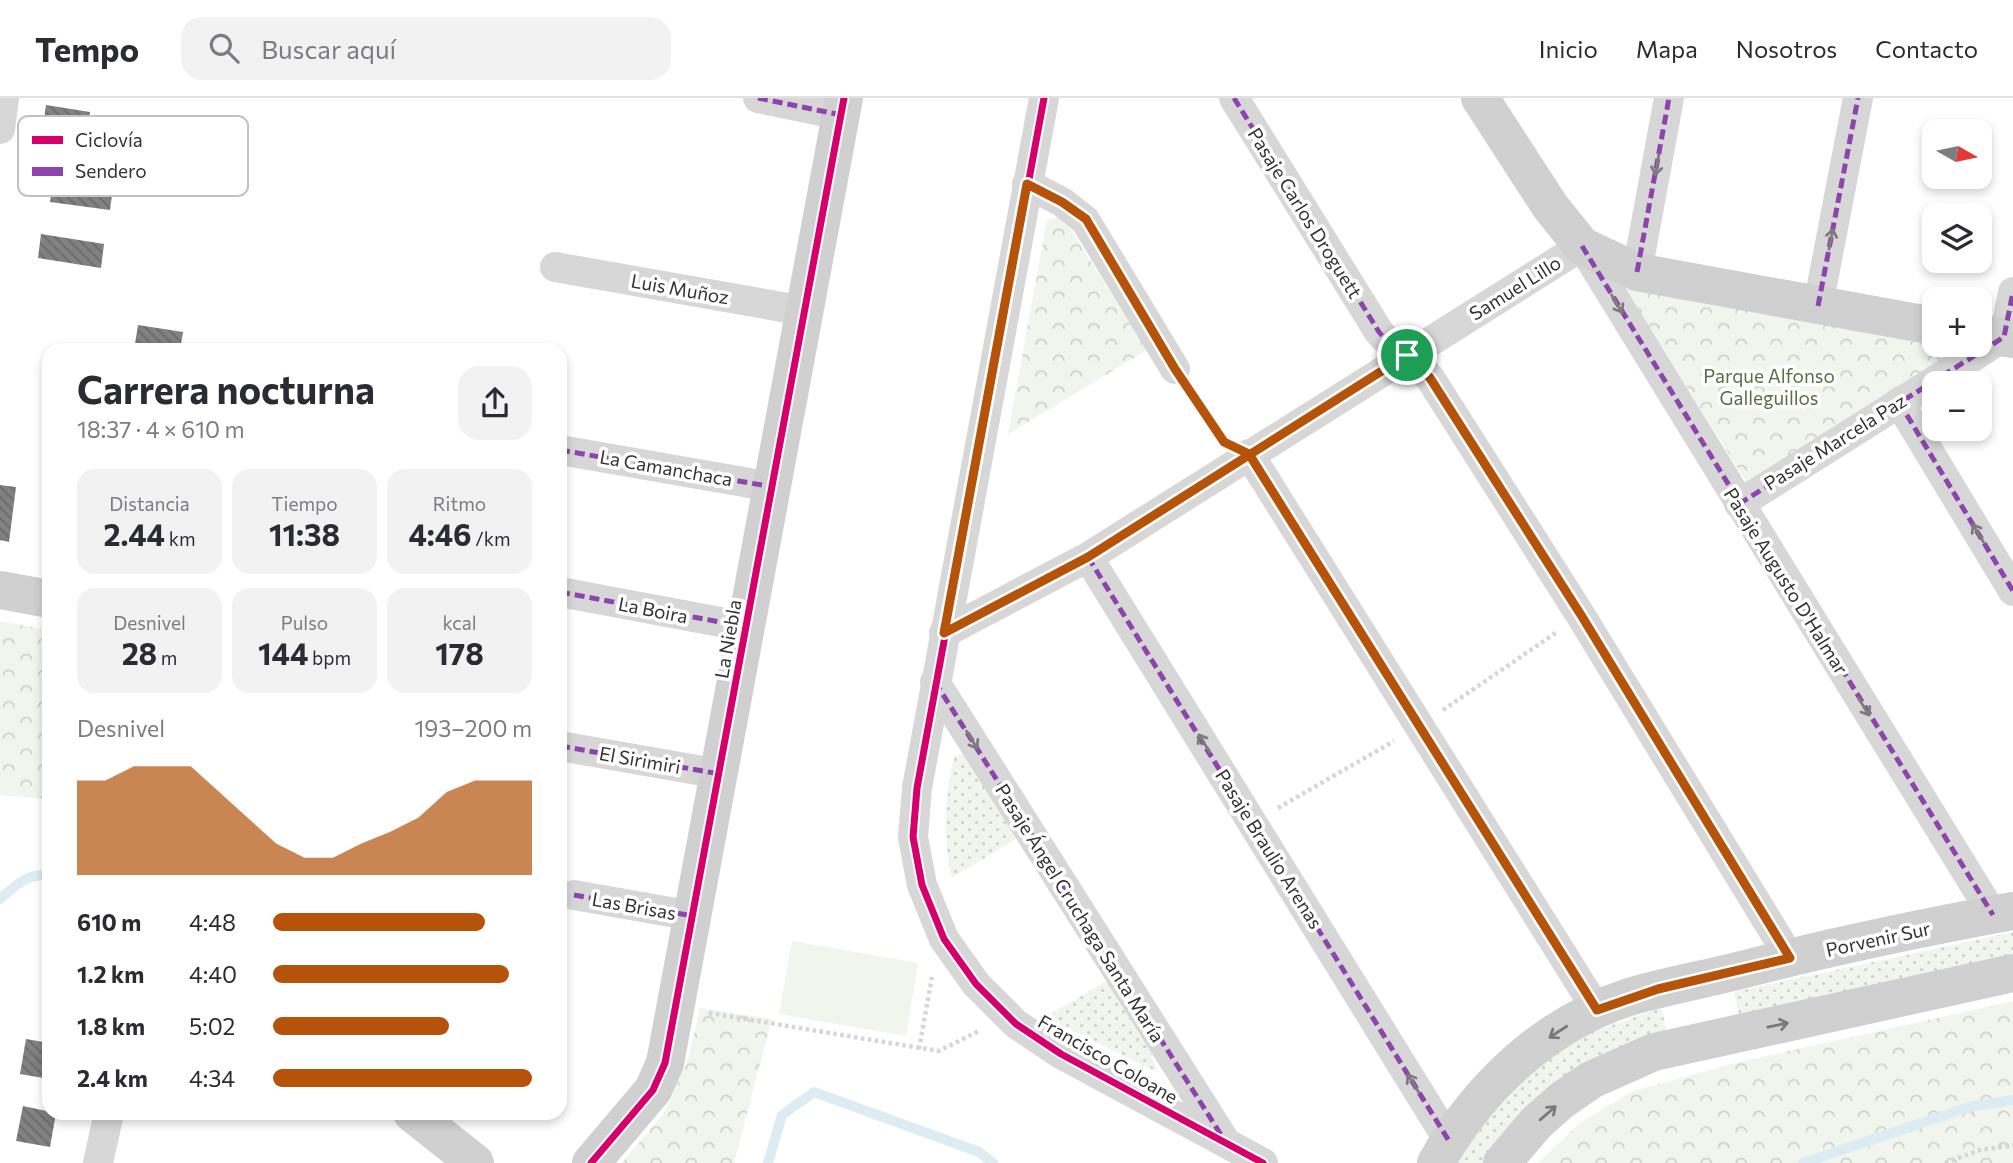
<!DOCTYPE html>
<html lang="es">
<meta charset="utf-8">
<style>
body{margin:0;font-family:Commissioner,sans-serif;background:#f2f2f3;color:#2b2b33;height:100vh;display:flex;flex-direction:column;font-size:26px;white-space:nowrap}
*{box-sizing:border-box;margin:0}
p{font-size:23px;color:#7c7c81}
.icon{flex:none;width:38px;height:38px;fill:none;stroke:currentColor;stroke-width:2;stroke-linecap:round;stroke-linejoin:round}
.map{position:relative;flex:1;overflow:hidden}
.drawer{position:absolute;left:42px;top:245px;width:525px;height:777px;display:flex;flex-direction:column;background:#fff;border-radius:21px;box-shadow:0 4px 10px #0003}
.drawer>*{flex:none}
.needle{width:46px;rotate:99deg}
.fabs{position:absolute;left:1922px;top:21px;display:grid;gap:14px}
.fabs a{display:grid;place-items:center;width:70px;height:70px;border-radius:14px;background:#fff;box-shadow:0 4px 10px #0003;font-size:35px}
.pin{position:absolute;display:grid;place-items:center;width:60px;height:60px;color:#fff;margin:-30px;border:4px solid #fff;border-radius:50%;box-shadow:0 2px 7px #0007}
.round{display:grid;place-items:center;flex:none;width:74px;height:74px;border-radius:21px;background:#f2f2f3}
.head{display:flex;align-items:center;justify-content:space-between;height:119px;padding:0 35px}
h1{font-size:38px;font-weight:700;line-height:52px}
.figures{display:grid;grid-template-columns:repeat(3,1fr);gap:10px;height:119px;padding:7px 35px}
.figures div{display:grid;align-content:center;border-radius:18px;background:#f2f2f3;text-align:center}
.figures b{font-size:30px;font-weight:700}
.figures small{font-size:19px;font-weight:400}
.figures p{font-size:19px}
.chart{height:196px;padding:14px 35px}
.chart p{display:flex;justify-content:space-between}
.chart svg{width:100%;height:126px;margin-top:7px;fill:#b45309;opacity:.7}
ul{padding:0 35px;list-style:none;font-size:23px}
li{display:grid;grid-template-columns:112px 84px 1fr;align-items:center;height:52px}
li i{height:18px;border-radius:9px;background:#b45309}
header{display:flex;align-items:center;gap:42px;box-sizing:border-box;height:98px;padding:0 35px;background:#fff;border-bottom:2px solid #e1e1e2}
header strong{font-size:33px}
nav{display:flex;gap:38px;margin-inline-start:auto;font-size:24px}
.search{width:490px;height:63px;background:#f2f2f3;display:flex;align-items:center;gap:18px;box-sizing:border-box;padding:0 24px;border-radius:21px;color:#7c7c81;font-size:26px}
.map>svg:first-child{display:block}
.grass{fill:url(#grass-dots)}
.park{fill:url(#park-crowns)}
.pitch{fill:#f1f5ed}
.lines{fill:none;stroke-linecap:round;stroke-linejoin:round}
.stream{stroke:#ddebf3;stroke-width:10}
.building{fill:url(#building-back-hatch)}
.path{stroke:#d6d6d6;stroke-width:4.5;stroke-dasharray:3.5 3.5;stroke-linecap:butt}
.street{stroke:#d7d7d7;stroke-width:30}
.secondary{stroke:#d0d0d0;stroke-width:38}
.quiet{stroke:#8e44ad;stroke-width:5;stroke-dasharray:10 5;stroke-linecap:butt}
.cycleway-casing{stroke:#fff;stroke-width:11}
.cycleway{stroke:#d6006c;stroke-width:7}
.oneway{stroke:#7d7d7d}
.oneway2{stroke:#7a7a7a}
.route-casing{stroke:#fff;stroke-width:14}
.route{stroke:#b45309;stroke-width:9}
.labels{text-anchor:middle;stroke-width:7;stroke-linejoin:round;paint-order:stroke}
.street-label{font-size:19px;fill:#333;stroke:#fff}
.park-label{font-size:19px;fill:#56703f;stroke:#fff}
.key{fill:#fff;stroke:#c2c2c2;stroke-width:2}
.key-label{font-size:19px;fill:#333}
</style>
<header>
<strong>Tempo</strong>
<div class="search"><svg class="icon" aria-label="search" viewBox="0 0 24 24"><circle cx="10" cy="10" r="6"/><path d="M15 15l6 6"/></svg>Buscar aquí</div>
<nav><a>Inicio</a><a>Mapa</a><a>Nosotros</a><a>Contacto</a></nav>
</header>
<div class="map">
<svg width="2013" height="1065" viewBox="0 0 2013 1065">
<defs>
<pattern id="grass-dots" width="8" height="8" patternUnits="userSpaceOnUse" patternTransform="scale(1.75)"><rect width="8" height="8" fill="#f1f5ed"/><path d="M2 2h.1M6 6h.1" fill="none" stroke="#cfd2cc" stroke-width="1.8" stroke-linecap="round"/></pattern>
<pattern id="park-crowns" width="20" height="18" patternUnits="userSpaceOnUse" patternTransform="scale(1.75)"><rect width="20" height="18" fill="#f1f5ed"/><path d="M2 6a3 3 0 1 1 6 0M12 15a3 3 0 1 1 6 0" fill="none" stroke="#cfd2cc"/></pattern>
<pattern id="building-back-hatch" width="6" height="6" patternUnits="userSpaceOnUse" patternTransform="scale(1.75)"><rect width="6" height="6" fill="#818181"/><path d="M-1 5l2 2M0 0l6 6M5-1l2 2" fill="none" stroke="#6a6a6a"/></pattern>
</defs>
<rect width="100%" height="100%" fill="#fff"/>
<!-- grass -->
<path class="grass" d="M968 655 1017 740 952 780C942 735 945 703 954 658Z
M2013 834V861L1740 921 1734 894Z
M1108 882 1147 942 1157 974 1046 919Z
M1661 910 1668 936 1484 1065H1458C1484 1018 1544 956 1594 934 1616 925 1639 918 1661 910Z"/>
<!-- park -->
<path class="park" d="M1062 118 1147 252 1008 336 1047 122Z
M1624 190 1964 253 1747 385Z
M0 523 49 532V701L0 697Z
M2013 903V1065H1538L1581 1024 1633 993 1736 965Z
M700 910 772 921 734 1065H622L664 1015 689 958Z"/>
<!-- pitch -->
<path class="pitch" d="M792 843 918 865 906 938 779 916Z"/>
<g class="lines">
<!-- stream -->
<path class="stream" d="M0 801C15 788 28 774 49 778
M768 1065 782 1017 814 994 979 1054 993 1065
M1803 1065 1969 1009 2013 1002"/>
</g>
<!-- building -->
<path class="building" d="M46 7 90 14 83 55 40 48Z
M53 80 113 89 110 112 50 104Z
M41 136 104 146 101 170 38 160Z
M138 227 183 234 180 252H134Z
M0 387 16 389 9 444 0 442Z
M26 941 49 945V981L20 976Z
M23 1008 56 1015 50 1049 16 1043Z"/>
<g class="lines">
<!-- path -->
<path class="path" d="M1191 295 1221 341
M1443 612 1557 534
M1278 710 1394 643
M709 915 939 953 979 933
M919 951 932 879
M1945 1065 1980 1052 2013 1047"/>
<!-- street -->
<path class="street" d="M758 0 841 17
M1044 0 917 690 913 739 922 787 944 841 976 886 1016 926 1061 956 1263 1065
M1234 0 1379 234C1394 252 1414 262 1430 280L1581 518 1790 860
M0 31 4 0
M1027 86 1062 104 1085 122 1175 271
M555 169 805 213
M1637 174 1669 0
M1818 208 1858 0
M1899 304 2013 493
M560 352 773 389
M1249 356 1597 912
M1739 406 2004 239 2013 194
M1088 459 1449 1043
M560 494 747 529
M944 535 1088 459 1582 148 1993 817
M935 584 1225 1043
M560 648 720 676
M574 797 693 818
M98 1065 109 1015"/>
<!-- secondary -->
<path class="secondary" d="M1480 0 1550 108 1582 148 1637 174 1934 228
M1979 235 2013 241
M0 492 49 501
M412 1015 475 1065
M591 1065 653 992 665 965 844 0
M1436 1065C1478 990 1545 926 1629 899 1670 887 1712 880 1753 869 1839 847 1926 829 2013 813
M1502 1065 1536 1025 1562 1002 1591 982 1654 954 2013 875"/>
<!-- quiet -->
<path class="quiet" d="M758 0 841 17
M1234 0 1379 234C1394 252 1414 262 1430 280L1581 518 1790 860
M1027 86 1062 104 1085 122 1175 271
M1582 148 1993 817
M1637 174 1669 0
M1818 208 1858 0
M1899 304 2013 493
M560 352 773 389
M1249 356 1597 912
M1739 406 2004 239 2013 194
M1088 459 1449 1043
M560 494 747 529
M935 584 1223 1040
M560 648 720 676
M574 797 693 818"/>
<defs>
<path id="cycleway" d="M1044 0 917 690 913 739 922 787 944 841 976 886 1016 926 1061 956 1263 1065
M591 1065 653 992 665 965 844 0"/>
</defs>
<!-- cycleway casing -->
<use href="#cycleway" class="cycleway-casing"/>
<!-- cycleway -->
<use href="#cycleway" class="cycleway"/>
</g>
<!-- one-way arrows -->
<defs><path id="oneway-shaft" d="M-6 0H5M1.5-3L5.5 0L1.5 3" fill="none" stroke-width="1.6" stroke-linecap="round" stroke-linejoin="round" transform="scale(1.75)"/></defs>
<g class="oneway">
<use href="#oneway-shaft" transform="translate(1657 67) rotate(100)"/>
<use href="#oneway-shaft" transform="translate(1831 141) rotate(-79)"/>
<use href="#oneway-shaft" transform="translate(1617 206) rotate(59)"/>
<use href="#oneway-shaft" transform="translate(1978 435) rotate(-121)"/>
<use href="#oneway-shaft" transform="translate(1864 609) rotate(58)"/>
<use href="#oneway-shaft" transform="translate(972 642) rotate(58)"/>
<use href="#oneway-shaft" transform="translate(1204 645) rotate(-122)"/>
<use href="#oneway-shaft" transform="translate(1413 985) rotate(-122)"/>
</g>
<g class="oneway2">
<use href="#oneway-shaft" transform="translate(1778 927) rotate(-12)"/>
<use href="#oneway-shaft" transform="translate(1558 934) rotate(147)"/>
<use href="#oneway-shaft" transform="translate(1548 1015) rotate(-41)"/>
</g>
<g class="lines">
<defs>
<path id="route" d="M1407 257 1088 459 944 535 1027 86 1062 104 1086 121 1175 271 1224 344 1249 356 1597 912 1658 891 1790 860 1581 517 1430 280 1407 257"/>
</defs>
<!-- route casing -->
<use href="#route" class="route-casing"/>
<!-- route -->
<use href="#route" class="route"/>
</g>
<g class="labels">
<!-- street labels -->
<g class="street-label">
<text transform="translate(1305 115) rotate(58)" y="7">Pasaje Carlos Droguett</text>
<text transform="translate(1515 190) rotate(-32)" y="7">Samuel Lillo</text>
<text transform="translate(680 191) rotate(10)" y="7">Luis Muñoz</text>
<text transform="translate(1835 344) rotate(-32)" y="7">Pasaje Marcela Paz</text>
<text transform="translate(666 370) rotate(10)" y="7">La Camanchaca</text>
<text transform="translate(1786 483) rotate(58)" y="7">Pasaje Augusto D'Halmar</text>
<text transform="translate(653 512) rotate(11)" y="7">La Boira</text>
<text transform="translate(728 541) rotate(-80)" y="7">La Niebla</text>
<text transform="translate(640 662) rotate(10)" y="7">El Sirimiri</text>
<text transform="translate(1269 751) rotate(58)" y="7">Pasaje Braulio Arenas</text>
<text transform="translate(634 808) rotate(10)" y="7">Las Brisas</text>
<text transform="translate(1080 815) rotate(58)" y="7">Pasaje Ángel Cruchaga Santa María</text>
<text transform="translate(1878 841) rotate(-12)" y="7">Porvenir Sur</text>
<text transform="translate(1108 961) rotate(30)" y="7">Francisco Coloane</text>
</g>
<!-- park labels -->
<g class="park-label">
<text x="1769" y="285">Parque Alfonso<tspan x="1769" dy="22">Galleguillos</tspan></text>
</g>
</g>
<!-- legend -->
<rect x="18" y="18" width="230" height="80" rx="10" class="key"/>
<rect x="32" y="38" width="31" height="8" fill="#d6006c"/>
<rect x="32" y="69" width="31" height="9" fill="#8e44ad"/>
<g class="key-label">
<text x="75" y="49">Ciclovía</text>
<text x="75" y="80">Sendero</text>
</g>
</svg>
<div class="fabs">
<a><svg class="needle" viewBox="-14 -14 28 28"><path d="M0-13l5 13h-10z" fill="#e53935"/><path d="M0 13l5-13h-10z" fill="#7c7c81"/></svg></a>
<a><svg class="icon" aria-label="layers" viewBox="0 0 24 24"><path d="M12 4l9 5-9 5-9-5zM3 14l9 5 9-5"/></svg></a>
<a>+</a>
<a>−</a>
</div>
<div class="pin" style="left:1407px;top:257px;background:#1e9e55"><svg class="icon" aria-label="arrive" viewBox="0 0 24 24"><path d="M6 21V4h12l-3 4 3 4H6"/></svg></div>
<section class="drawer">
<div class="head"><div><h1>Carrera nocturna</h1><p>18:37 · 4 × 610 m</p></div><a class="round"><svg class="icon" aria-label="share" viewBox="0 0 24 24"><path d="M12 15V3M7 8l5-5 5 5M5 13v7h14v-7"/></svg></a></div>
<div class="figures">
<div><p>Distancia</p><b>2.44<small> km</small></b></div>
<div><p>Tiempo</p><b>11:38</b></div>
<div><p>Ritmo</p><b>4:46<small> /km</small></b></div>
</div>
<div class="figures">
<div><p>Desnivel</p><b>28<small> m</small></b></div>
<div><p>Pulso</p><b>144<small> bpm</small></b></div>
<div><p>kcal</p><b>178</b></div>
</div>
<div class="chart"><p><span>Desnivel</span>193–200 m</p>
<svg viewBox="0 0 160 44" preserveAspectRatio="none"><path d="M0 44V11L10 11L20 6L30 6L40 6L50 15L60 24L70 33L80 38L90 38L100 33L110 29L120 24L130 15L140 11L150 11L160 11V44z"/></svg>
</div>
<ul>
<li><b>610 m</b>4:48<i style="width:82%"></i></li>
<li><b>1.2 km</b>4:40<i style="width:91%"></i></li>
<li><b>1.8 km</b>5:02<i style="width:68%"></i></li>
<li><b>2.4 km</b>4:34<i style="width:100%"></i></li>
</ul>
</section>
</div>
